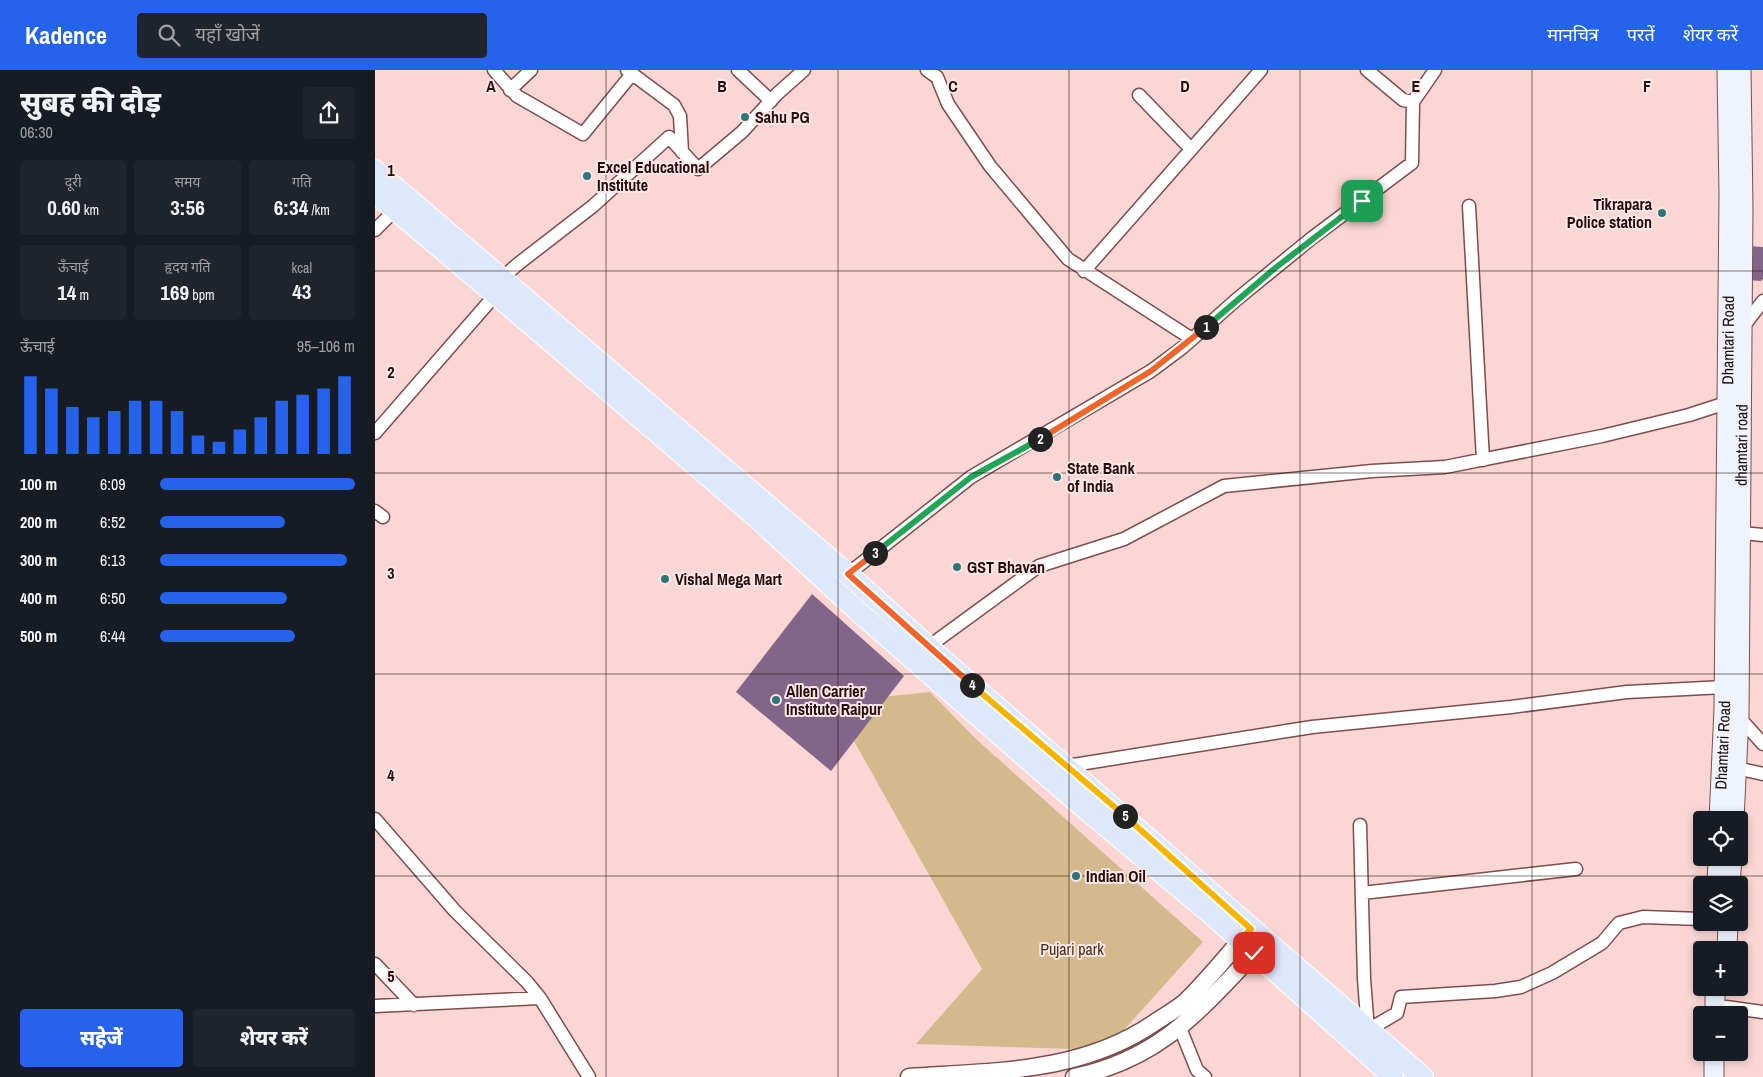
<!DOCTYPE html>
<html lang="hi">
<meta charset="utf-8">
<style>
body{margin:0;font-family:"Archivo Narrow","Noto Sans Devanagari",sans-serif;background:#20242c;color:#f1f3f6;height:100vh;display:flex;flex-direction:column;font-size:19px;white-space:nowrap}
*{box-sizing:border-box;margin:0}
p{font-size:16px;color:#9ea1a6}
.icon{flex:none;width:28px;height:28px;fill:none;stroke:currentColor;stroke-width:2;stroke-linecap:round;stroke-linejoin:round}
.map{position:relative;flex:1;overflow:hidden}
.panel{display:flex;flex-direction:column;background:#171b24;width:375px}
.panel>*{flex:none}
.controls{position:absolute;left:1318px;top:741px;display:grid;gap:10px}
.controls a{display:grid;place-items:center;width:55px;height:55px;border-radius:5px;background:#171b24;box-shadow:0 2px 8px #0003;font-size:25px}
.pin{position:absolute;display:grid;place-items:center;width:42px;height:42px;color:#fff;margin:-21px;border-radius:10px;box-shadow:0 2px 8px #0006}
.km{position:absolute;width:25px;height:25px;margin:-12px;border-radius:50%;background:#222;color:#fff;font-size:14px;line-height:25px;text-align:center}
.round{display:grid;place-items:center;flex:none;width:52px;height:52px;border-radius:5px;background:#20242c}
.headline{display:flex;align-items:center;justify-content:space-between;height:85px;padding:0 20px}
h1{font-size:28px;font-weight:800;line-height:38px}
.metrics{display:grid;grid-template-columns:repeat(3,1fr);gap:8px;height:85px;padding:5px 20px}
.metrics div{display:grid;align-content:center;border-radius:5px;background:#20242c;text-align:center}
.metrics b{font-size:21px;font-weight:800}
.metrics small{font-size:14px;font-weight:400}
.metrics p{font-size:14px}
.chart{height:140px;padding:10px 20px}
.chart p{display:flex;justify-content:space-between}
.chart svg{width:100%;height:90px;margin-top:5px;stroke:#2563eb;stroke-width:6}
.action{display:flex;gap:10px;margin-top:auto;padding:10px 20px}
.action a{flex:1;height:58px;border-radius:5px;background:#2563eb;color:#fff;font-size:20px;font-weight:800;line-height:58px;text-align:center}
.action a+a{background:#20242c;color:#f1f3f6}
ul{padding:0 20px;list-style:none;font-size:16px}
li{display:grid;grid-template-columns:80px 60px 1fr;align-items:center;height:38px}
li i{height:12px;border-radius:6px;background:#2563eb}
header{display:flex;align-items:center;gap:30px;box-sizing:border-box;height:70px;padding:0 25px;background:#2563eb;color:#fff}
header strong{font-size:24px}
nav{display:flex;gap:28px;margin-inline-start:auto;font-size:18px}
.search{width:350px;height:45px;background:#20242c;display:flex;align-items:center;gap:12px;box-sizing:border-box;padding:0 18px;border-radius:5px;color:#9ea1a6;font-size:19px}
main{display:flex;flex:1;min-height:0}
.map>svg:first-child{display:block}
.green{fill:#d4b98c}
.building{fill:#84658a}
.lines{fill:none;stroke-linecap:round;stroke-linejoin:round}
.minor-casing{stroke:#7e4d4c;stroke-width:15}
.tertiary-casing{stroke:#7e4d4c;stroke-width:19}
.secondary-casing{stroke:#7e4d4c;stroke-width:21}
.primary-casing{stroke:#fff;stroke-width:22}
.minor{stroke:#fff;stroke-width:12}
.tertiary{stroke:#fff;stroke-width:16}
.secondary{stroke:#eef3fd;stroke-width:19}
.primary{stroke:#dde8fa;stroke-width:20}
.split-1-casing{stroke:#fff;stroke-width:10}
.split-2-casing{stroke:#fff;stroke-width:10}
.split-3-casing{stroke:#fff;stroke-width:10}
.split-4-casing{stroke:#fff;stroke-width:10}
.split-5-casing{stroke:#fff;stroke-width:10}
.split-6-casing{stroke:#fff;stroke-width:10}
.split-1{stroke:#22a559;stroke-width:6}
.split-2{stroke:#f0652b;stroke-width:6}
.split-3{stroke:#22a559;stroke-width:6}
.split-4{stroke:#f0652b;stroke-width:6}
.split-5{stroke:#f5b400;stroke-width:6}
.split-6{stroke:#f5b400;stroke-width:6}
.grid{fill:none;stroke:#210d0d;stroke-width:1;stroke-opacity:0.55}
.poi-dot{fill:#2c767a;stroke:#ffe6e5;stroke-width:2}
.labels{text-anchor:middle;stroke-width:4;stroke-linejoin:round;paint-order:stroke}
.poi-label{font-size:16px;font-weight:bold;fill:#210d0d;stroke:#ffe6e5;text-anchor:start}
.street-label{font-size:16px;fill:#210d0d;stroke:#ffe6e5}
.park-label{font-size:16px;fill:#423215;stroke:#ffe6e5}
.grid-label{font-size:16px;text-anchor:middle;font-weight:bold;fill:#210d0d;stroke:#ffe6e5;stroke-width:4;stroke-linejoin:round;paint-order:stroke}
</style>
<header>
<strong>Kadence</strong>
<div class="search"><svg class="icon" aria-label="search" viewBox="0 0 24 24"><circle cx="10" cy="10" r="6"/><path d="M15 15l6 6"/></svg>यहाँ खोजें</div>
<nav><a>मानचित्र</a><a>परतें</a><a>शेयर करें</a></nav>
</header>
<main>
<section class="panel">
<div class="headline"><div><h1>सुबह की दौड़</h1><p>06:30</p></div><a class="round"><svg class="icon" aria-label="share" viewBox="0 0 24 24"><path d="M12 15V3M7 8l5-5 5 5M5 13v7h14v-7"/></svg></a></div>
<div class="metrics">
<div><p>दूरी</p><b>0.60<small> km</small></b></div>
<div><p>समय</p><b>3:56</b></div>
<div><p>गति</p><b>6:34<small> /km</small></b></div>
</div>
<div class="metrics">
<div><p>ऊँचाई</p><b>14<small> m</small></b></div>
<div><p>हृदय गति</p><b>169<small> bpm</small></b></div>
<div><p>kcal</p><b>43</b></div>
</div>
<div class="chart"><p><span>ऊँचाई</span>95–106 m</p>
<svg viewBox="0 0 160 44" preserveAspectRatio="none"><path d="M5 44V6M15 44V12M25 44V21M35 44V26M45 44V23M55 44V18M65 44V18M75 44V23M85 44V35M95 44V38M105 44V32M115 44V26M125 44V18M135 44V15M145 44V12M155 44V6"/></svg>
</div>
<ul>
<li><b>100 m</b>6:09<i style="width:100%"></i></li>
<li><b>200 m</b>6:52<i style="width:64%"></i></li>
<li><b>300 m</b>6:13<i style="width:96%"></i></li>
<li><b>400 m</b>6:50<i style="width:65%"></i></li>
<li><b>500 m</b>6:44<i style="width:69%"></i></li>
</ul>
<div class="action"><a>सहेजें</a><a>शेयर करें</a></div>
</section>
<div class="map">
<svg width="1388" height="1007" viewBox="0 0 1388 1007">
<rect width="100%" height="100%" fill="#fad6d4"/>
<!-- green -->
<path class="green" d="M555 622 602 670 828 872 731 980 541 974 607 899 457 632Z"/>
<!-- building -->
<path class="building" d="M1372 176 1388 177V209L1386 211 1372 210Z
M437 524 529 606 456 701 361 622Z"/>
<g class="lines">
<defs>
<path id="minor" d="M119 0 142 26 208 64 257 4
M252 0 299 35 305 46 307 82
M363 0 396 31
M552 0 562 7 573 34 615 96 693 189 817 269
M992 0 1028 30 1038 32
M135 20 156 0
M764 25 816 79
M1094 136 1108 390
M0 160 20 140
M709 201 886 0
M126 209 143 194 218 136 294 67 323 99 367 62 402 24 429 0
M1367 258 1388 231
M0 363 121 224
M0 441 8 447
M1358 462 1388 465
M473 504 596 407 776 301 807 278 861 230 937 168 1037 93 1038 32 1060 0
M553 577 664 496 749 469 849 416 997 401 1070 397 1227 366 1314 345 1351 333
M1361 644 1388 674
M692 696 937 657 1136 637 1252 622 1349 617
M1361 698 1388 704
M0 749 80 841 152 912 165 928 214 1007
M985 755 989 909 993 960 1022 943 1026 927 1120 921 1146 917 1177 903 1227 873 1244 853 1268 847 1326 849
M987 823 1201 799
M0 894 39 935
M0 936 165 928
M1351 937 1388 942
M805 958 822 1000 830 1007"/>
<path id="tertiary" d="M534 1007C621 1001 708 1003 782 951 791 945 802 939 810 932 833 910 853 884 874 861
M699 1007C789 988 827 937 887 875"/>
<g id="secondary">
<path id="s1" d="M1344 750 1349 638 1354 124 1352 0"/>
<path id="s2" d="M1359 750 1364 646 1368 138 1366 0"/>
<path d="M1342 815 1343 788"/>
<path d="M1355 815 1357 788"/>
<path d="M1352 880 1353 852"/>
<path d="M1340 945V918"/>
<path d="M1339 1007V982"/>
</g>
<path id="primary" d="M0 100 473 504 568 590 1048 1007
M0 123 147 247 383 449 487 545 697 728 837 845 1018 1007"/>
</defs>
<!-- minor casing -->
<use href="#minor" class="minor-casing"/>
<!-- tertiary casing -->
<use href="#tertiary" class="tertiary-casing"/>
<!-- secondary casing -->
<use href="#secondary" class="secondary-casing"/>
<!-- primary casing -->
<use href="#primary" class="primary-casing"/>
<!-- minor -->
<use href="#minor" class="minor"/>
<!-- tertiary -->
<use href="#tertiary" class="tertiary"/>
<!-- secondary -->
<use href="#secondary" class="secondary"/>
<!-- primary -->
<use href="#primary" class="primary"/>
</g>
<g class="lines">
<defs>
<path id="split-1" d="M831 257 899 199 987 131"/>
<path id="split-2" d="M665 369 776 301 831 257"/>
<path id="split-3" d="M500 483 596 407 665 369"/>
<path id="split-4" d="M500 483 473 504 597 615"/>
<path id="split-5" d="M597 615 750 746"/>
<path id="split-6" d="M750 746 876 859 865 870 879 883"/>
</defs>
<!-- split-1 casing -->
<use href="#split-1" class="split-1-casing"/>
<!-- split-2 casing -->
<use href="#split-2" class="split-2-casing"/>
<!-- split-3 casing -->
<use href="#split-3" class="split-3-casing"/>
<!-- split-4 casing -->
<use href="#split-4" class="split-4-casing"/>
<!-- split-5 casing -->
<use href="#split-5" class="split-5-casing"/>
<!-- split-6 casing -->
<use href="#split-6" class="split-6-casing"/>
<!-- split-1 -->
<use href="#split-1" class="split-1"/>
<!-- split-2 -->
<use href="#split-2" class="split-2"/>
<!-- split-3 -->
<use href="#split-3" class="split-3"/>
<!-- split-4 -->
<use href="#split-4" class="split-4"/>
<!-- split-5 -->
<use href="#split-5" class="split-5"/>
<!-- split-6 -->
<use href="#split-6" class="split-6"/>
</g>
<!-- grid -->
<path class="grid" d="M231 0V1007M463 0V1007M694 0V1007M925 0V1007M1157 0V1007M0 201H1388M0 403H1388M0 604H1388M0 806H1388"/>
<!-- markers -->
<g class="poi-dot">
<circle cx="370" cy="47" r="5"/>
<circle cx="212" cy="106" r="5"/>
<circle cx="1287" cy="143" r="5"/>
<circle cx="682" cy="407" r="5"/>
<circle cx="582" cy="497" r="5"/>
<circle cx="290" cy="509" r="5"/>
<circle cx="401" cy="630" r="5"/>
<circle cx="701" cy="806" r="5"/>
</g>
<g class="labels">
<!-- poi labels -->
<g class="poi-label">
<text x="380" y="53">Sahu PG</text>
<text x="222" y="103">Excel Educational<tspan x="222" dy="18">Institute</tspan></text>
<text x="1277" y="140" text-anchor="end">Tikrapara<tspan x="1277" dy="18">Police station</tspan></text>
<text x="692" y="404">State Bank<tspan x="692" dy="18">of India</tspan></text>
<text x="592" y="503">GST Bhavan</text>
<text x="300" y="515">Vishal Mega Mart</text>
<text x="411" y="627">Allen Carrier<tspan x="411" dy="18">Institute Raipur</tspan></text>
<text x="711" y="812">Indian Oil</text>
</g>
<!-- street labels -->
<g class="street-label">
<text dy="6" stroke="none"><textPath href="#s1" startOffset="480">Dhamtari Road</textPath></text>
<text dy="6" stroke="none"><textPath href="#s2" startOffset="375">dhamtari road</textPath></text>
<text dy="6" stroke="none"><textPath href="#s1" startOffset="75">Dhamtari Road</textPath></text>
</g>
<!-- park labels -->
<g class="park-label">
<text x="697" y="885">Pujari park</text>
</g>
</g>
<g class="grid-label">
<text x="116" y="22">A</text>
<text x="347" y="22">B</text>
<text x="578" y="22">C</text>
<text x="810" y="22">D</text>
<text x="1041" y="22">E</text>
<text x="1272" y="22">F</text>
<text x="16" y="106">1</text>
<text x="16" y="308">2</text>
<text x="16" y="509">3</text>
<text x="16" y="711">4</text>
<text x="16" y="912">5</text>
</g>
</svg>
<div class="controls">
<a><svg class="icon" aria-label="locate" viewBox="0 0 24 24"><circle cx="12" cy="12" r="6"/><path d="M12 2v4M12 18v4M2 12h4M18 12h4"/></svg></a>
<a><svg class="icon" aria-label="layers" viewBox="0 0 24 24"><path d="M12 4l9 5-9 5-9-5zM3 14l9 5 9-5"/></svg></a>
<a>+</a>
<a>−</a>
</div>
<div class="pin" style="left:987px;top:131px;background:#1e9e55"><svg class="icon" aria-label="arrive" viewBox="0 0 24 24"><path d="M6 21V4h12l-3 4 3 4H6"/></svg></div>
<div class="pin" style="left:879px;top:883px;background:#d93025"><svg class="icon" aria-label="check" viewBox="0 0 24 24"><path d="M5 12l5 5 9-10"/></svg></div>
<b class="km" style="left:831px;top:257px">1</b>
<b class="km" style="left:665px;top:369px">2</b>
<b class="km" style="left:500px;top:483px">3</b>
<b class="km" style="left:597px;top:615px">4</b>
<b class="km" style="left:750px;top:746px">5</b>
</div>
</main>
